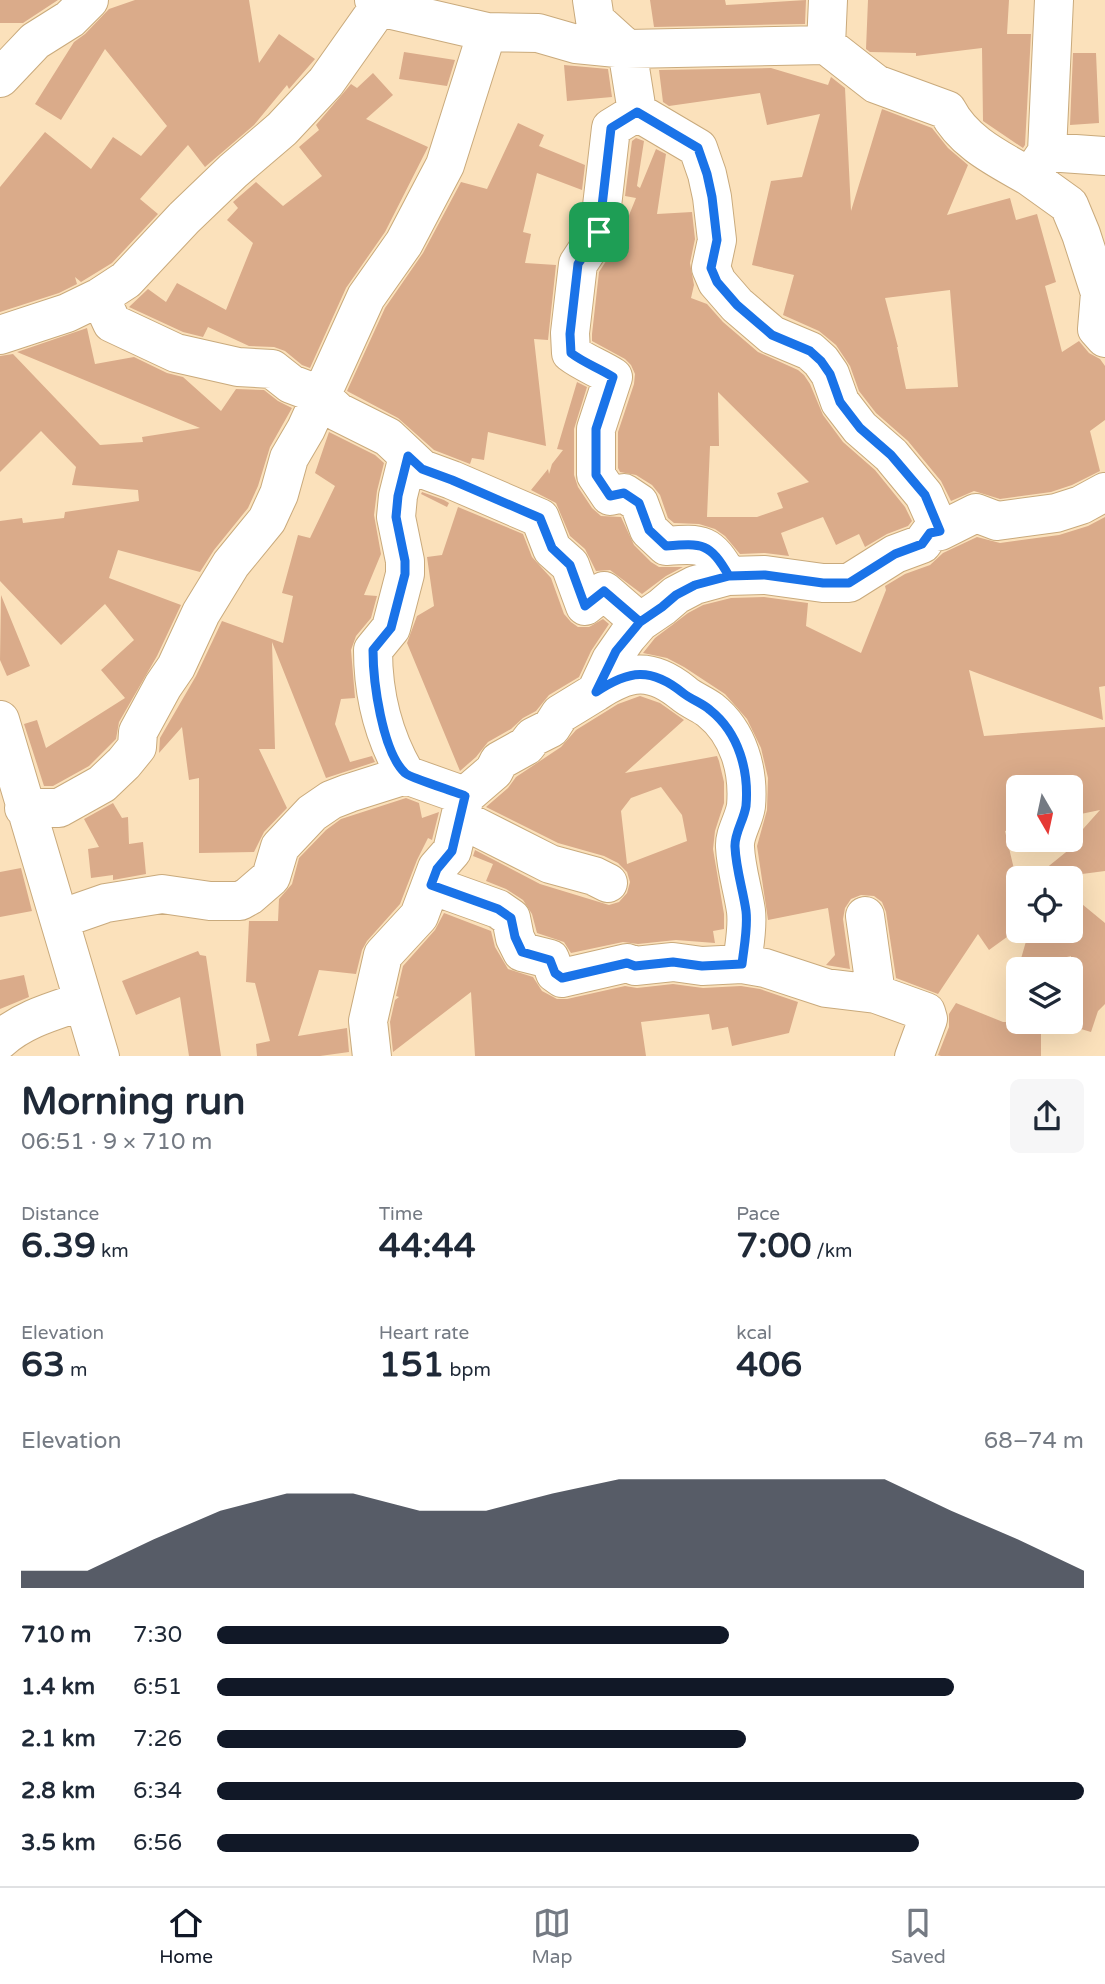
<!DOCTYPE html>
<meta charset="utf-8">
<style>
body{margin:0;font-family:"Varela Round",sans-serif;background:#f6f6f7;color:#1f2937;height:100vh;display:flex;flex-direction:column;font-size:26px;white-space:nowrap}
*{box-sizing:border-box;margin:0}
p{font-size:23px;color:#747a83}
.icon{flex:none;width:38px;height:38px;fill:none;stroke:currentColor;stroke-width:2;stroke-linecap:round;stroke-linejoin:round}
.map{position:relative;height:1056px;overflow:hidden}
.panel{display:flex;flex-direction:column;background:#fff;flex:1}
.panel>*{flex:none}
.needle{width:46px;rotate:171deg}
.controls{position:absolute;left:1006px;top:775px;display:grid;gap:14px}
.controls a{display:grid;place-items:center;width:77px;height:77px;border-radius:10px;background:#fff;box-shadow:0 7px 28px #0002;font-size:35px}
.pin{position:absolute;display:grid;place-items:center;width:60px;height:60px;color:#fff;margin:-30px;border-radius:14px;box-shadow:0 4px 10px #0006}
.round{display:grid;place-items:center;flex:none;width:74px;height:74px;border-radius:10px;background:#f6f6f7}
.headline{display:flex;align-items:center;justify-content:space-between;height:119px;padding:0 21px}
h1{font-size:38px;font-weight:800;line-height:52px}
.metrics{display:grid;grid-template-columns:repeat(3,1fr);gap:10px;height:119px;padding:7px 21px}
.metrics div{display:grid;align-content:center}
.metrics b{font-size:35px;font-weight:800}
.metrics small{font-size:19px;font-weight:400}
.metrics p{font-size:19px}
.chart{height:196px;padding:14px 21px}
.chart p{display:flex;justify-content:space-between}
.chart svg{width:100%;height:126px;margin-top:7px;fill:#111827;opacity:.7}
ul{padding:0 21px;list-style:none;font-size:23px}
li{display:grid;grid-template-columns:112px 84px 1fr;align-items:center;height:52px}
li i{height:18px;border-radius:9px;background:#111827}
.tabs{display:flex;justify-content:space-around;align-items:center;height:98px;border-top:2px solid #e0e1e3;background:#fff;font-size:19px;color:#747a83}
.tabs a{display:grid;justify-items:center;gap:4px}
.tabs .selected{color:#111827}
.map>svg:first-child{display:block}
.building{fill:#daab8a;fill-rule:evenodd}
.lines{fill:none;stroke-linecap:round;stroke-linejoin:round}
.minor-casing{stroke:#c9aa7c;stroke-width:40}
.minor{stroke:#fff;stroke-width:38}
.route-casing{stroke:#fff;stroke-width:14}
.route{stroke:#1a73e8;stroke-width:9}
</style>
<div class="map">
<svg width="1105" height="1057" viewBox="0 0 1105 1057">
<rect width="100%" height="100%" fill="#fbe1bb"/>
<!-- building -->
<path class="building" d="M0 0H58L23 23H0Z
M135 0H249L259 63 279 34 315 59 289 89 287 85 254 125 205 167 188 145 140 199 158 214 112 263 81 282 75 277 77 284 59 293 0 312V187L45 132 91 169 113 137 141 156 167 126 105 49 61 120 35 104 74 42 85 34 109 9Z
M650 0H725L726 5 806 0 805 24 654 27Z
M868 0H1009L1007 34H1031L1025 145 1023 148 983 121 982 48 916 56V53L870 52 866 49Z
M404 52 455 60 447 86 399 79Z
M1073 53H1096L1099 123 1070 125Z
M564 65 608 69 612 97 567 101Z
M771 68 828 85 831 77 845 88 851 211 882 109 932 128 948 148 968 165 947 215 1010 198 1016 220 1037 214 1056 282 1045 286 1062 352 1079 341 1089 353 1100 359 1105 366V420L1090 431 1100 471 1072 485 1051 492 1000 499 974 491 951 501 941 481 908 441 876 413 859 391 850 366 836 345 819 331 783 315 794 275 752 265 771 181 802 177 820 114 767 125 760 93 669 106 663 102 659 70ZM950 290 958 387 906 389 897 347H898L885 298Z
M373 73 393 95 366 119 428 147 385 232 346 288 310 368 302 365 285 351 274 347 249 346 208 327 203 337 183 332 129 307 148 289 166 302 177 283 226 310 253 243 227 220 238 208 233 202 256 182 283 206 322 176 299 147 319 130 316 125 351 84 357 88Z
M518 123 544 135 539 146 585 165 582 190 537 173 523 232 531 234 525 263 556 265 548 340 534 339 546 446 488 432 484 460 472 458 470 464 434 450 398 418 347 391 385 308 423 253 461 182 487 189Z
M636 138 644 141 637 186 640 188 656 149 666 154 657 214 692 212 695 239 690 263 694 285 691 298 707 304 723 322 758 352 798 370 804 375 810 384 823 415 843 442 875 470 905 507 912 521 908 526 887 534 865 547 859 534 836 545 823 517 781 533 789 556 765 553 740 554 725 536 715 529 699 524 674 523 668 518 660 495 652 485 636 475 620 472 618 468V432L634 384 635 374 631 365 625 359 592 341V334L599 272 612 252H614L636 198 625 196 632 141ZM718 392 809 482 777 493 783 508 757 517H707L710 446H719Z
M87 328 95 364 134 357 167 373 183 377 221 411 236 389 264 390 278 401 292 408 270 447 258 486 248 508 214 550 200 572 118 550 109 578 181 605 157 656 119 722 116 739 89 766 53 786H44L24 724 37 720 46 748 125 698 101 670 134 640 105 604 61 645 0 581V521L22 518 23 523 64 518 65 512 139 501 138 490 72 485 76 467 41 431 0 472V356L13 354 100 445 143 442 142 437 200 428 17 352Z
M577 382 587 387 574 429V475L578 487 592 508 601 516 621 517 634 545 651 562 659 567H683L666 576 642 594 610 570 596 571 585 549 570 536 556 503 531 490 548 469 549 474 552 464 563 450 557 449Z
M329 432 375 455 384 463 377 491 374 515 381 554 364 595 377 596 371 618 356 636 351 650 355 698 341 699 335 724 350 762 372 756 375 762 326 778 272 642 275 749H259L287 808 264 832 254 852 199 853V778L189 780 182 727 159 753 160 738 196 676 222 621 283 643 293 596 282 593 298 535 310 538 335 486 315 473Z
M422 492 444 500 449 503 447 507 421 494Z
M458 507 523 534 532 557 551 578 564 614 571 622 578 627H589L603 619 609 624 591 651 579 677 549 695 536 711 523 718 511 729 488 742 476 757 460 771 407 643 417 616 434 606 427 557 442 555Z
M1105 517V686L1099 687 1103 720 969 670 984 736 1105 727V871L1082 874 1083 878H1034L1076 844 1075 838 1100 810 1071 816V788H1018V828L1005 831 1018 886V929L989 950 978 934 938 994 896 978 886 912 882 902 874 896 861 895 851 899 845 908 843 919 850 969 826 965 835 955 828 908 768 920 757 846 767 810 768 778 761 748 747 719 725 694 684 667 667 658 643 653 655 638 688 613 703 605 731 598 764 597 808 603 806 626 861 653 886 590 885 586 905 574 930 565 943 553 977 537 1000 543 1059 535 1088 526Z
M1 595 30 666 7 676 0 660Z
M640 696 660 703 684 720 625 773 717 756 719 761 724 782V803L715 831 713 849 724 914V929L713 931 715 943 676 940 638 944 623 942 571 953 564 942 537 933 532 914 523 900 506 889 486 881 493 864 473 856 475 850 540 884 609 905 619 902 627 893 630 882 627 872 618 863 604 856 558 843 486 807 508 788 516 777 561 747 576 730 618 704ZM661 787 682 815 687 841 627 864 621 811 631 798Z
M406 798 419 803 422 818 439 812 432 840 428 838 417 860 400 904 367 941 362 950 356 974 319 970 298 1036 347 1028 349 1052 320 1056H257L256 1044 270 1041 255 983 246 982 249 921H278L279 899 292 884 299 858 326 830 341 819Z
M113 803 122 818 128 817 129 844 143 842 146 874 113 880V875L91 878 88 849 99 847 84 819Z
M21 868 32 911 0 917V872Z
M1071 895 1105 923V1004L1098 1011 1091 1032 1071 1026V956L1018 969 1029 931H1071Z
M444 913 491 931 495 947 508 969 533 977 542 991 557 999H567L625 986 637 988 673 984 703 988 741 986 760 989 798 1002 789 1033 732 1046 728 1027 712 1030 709 1014 641 1022 646 1056H475L471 992 393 1052 390 1022 395 1000 399 997 396 996 403 966 435 930Z
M198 951 200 955 206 956 221 1056H189L180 997 136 1015 122 981Z
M24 975 29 997 0 1009V980Z
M956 1003 1003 1022H1041V1056H941L938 1055 949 1027V1014Z"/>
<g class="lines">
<defs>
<path id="minor" d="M374 0 379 7 487 32 538 33 576 44 627 49 826 45 876 84 947 110C964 143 999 159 1030 177L1047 152 1105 156
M592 0 595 20 627 49 637 112 698 148 707 174 712 197 717 240 711 268 717 282 737 305 772 335 810 351 821 361 830 374 840 402 860 428 891 455 924 495 940 531
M826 45 828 0
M0 78 35 41 70 19 89 0
M637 112 611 128 599 232 578 264 570 333 571 353C584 363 599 368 613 377L596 429V475L610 496 624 493 639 503 649 530 666 546C703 543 709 543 728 576
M1047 152 1054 0
M1030 177 1069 205 1081 234 1100 293 1097 329 1105 338
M100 297 112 323 176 353 238 367 272 369 291 384 320 395 338 412 388 437 422 469 452 480 540 518 552 549 570 565 585 606 604 591 640 622
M0 335 67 313 100 297 126 280 184 218 233 171 282 129 326 82 379 7
M596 692C629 670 651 667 683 693 691 700 702 704 710 710 739 733 749 771 746 806 744 820 734 834 735 847 736 869 743 890 746 911 748 929 744 946 742 964
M0 720 100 1057
M406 775C383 736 373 694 373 650L391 628 405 574V561L396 517 398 496 408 456
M24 808H59L102 784 124 763 137 747 138 732 163 686 176 667 201 613 231 564 267 520 279 494 289 458 306 429 366 297 404 243 445 165 487 32
M461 819 550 864 594 876 608 883
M431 885 498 909 511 918 515 938 522 952 550 959 555 973 562 978 627 963 635 966 673 962 702 966 742 964 765 968 826 988 876 994 926 1012 928 1019 914 1057
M865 916 876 994
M60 919 106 903 162 894 210 901H240L249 896 271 877 280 847 312 813 331 800 349 793 406 775 465 796 494 771 499 761 526 746 533 737 551 728 560 714 596 692 611 660 627 637 640 622 662 607 676 595 695 585 728 576 765 575 823 583H849L895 554 922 544 930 533 940 531 976 513 997 521 1056 513 1081 505 1105 492
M0 1040C23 1019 54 1011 83 1001
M372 1057 368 1021 383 955 419 916 437 868 452 851 465 796"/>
</defs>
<!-- minor casing -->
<use href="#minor" class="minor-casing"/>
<!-- minor -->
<use href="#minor" class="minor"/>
</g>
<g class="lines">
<defs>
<path id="route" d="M599 232 578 264 570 334 571 353C584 363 599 368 613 377L596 429V475L610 496 624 493 639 503 649 530 666 546C703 543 710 543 729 576L695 585 676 595 662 607 640 622 604 591 585 606 570 565 552 548 540 518 452 480 422 469 408 456 398 496 396 517 405 561V574L391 628 373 650C373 681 382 751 405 773 408 777 456 792 465 796L452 851 437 869 431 885 498 909 511 918 515 937 522 952 550 960 555 973 562 978 627 963 635 966 673 962 702 966 742 964C744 946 748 928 746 911 743 890 736 869 735 847 734 834 744 820 746 806 749 771 739 733 710 710 702 703 692 700 683 693 651 667 629 670 596 692L616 651 640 622 662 607 676 595 695 585 729 576 765 575 823 583H849L895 554 922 544 930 533 940 531 925 495 891 455 860 428 840 402 830 374 821 361 810 351 772 335 737 305 717 282 711 268 717 240 712 197 707 174 698 148 637 112 611 128 599 232"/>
</defs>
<!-- route casing -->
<use href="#route" class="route-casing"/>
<!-- route -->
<use href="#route" class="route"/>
</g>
</svg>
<div class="controls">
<a><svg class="needle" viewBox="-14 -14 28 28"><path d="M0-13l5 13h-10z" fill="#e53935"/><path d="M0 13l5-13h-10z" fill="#747a83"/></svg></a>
<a><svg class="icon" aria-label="locate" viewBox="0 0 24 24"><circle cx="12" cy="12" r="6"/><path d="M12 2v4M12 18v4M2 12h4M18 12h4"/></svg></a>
<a><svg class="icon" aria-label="layers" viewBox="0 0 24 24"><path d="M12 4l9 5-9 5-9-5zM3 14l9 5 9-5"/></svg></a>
</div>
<div class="pin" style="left:599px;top:232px;background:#1e9e55"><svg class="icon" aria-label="arrive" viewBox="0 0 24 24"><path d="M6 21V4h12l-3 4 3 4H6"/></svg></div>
</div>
<section class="panel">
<div class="headline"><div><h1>Morning run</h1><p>06:51 · 9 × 710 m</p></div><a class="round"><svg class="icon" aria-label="share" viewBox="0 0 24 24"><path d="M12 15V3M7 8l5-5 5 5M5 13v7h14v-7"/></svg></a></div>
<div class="metrics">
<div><p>Distance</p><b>6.39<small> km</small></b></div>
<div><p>Time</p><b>44:44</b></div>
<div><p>Pace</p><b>7:00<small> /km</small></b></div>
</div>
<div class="metrics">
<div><p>Elevation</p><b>63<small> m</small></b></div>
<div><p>Heart rate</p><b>151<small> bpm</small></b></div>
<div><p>kcal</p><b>406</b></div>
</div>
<div class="chart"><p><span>Elevation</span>68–74 m</p>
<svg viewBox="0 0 160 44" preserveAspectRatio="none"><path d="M0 44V38L10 38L20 27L30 17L40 11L50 11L60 17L70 17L80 11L90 6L100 6L110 6L120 6L130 6L140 17L150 27L160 38V44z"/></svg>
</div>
<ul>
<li><b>710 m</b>7:30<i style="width:59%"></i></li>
<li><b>1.4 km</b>6:51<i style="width:85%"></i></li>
<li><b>2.1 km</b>7:26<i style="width:61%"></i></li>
<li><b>2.8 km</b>6:34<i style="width:100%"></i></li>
<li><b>3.5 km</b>6:56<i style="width:81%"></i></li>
</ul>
</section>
<nav class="tabs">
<a class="selected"><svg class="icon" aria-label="home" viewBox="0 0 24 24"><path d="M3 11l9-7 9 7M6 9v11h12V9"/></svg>Home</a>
<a><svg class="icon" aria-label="map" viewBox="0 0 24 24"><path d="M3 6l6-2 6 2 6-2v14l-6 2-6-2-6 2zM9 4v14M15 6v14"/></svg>Map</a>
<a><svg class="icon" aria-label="saved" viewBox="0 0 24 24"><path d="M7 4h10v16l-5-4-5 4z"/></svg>Saved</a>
</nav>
